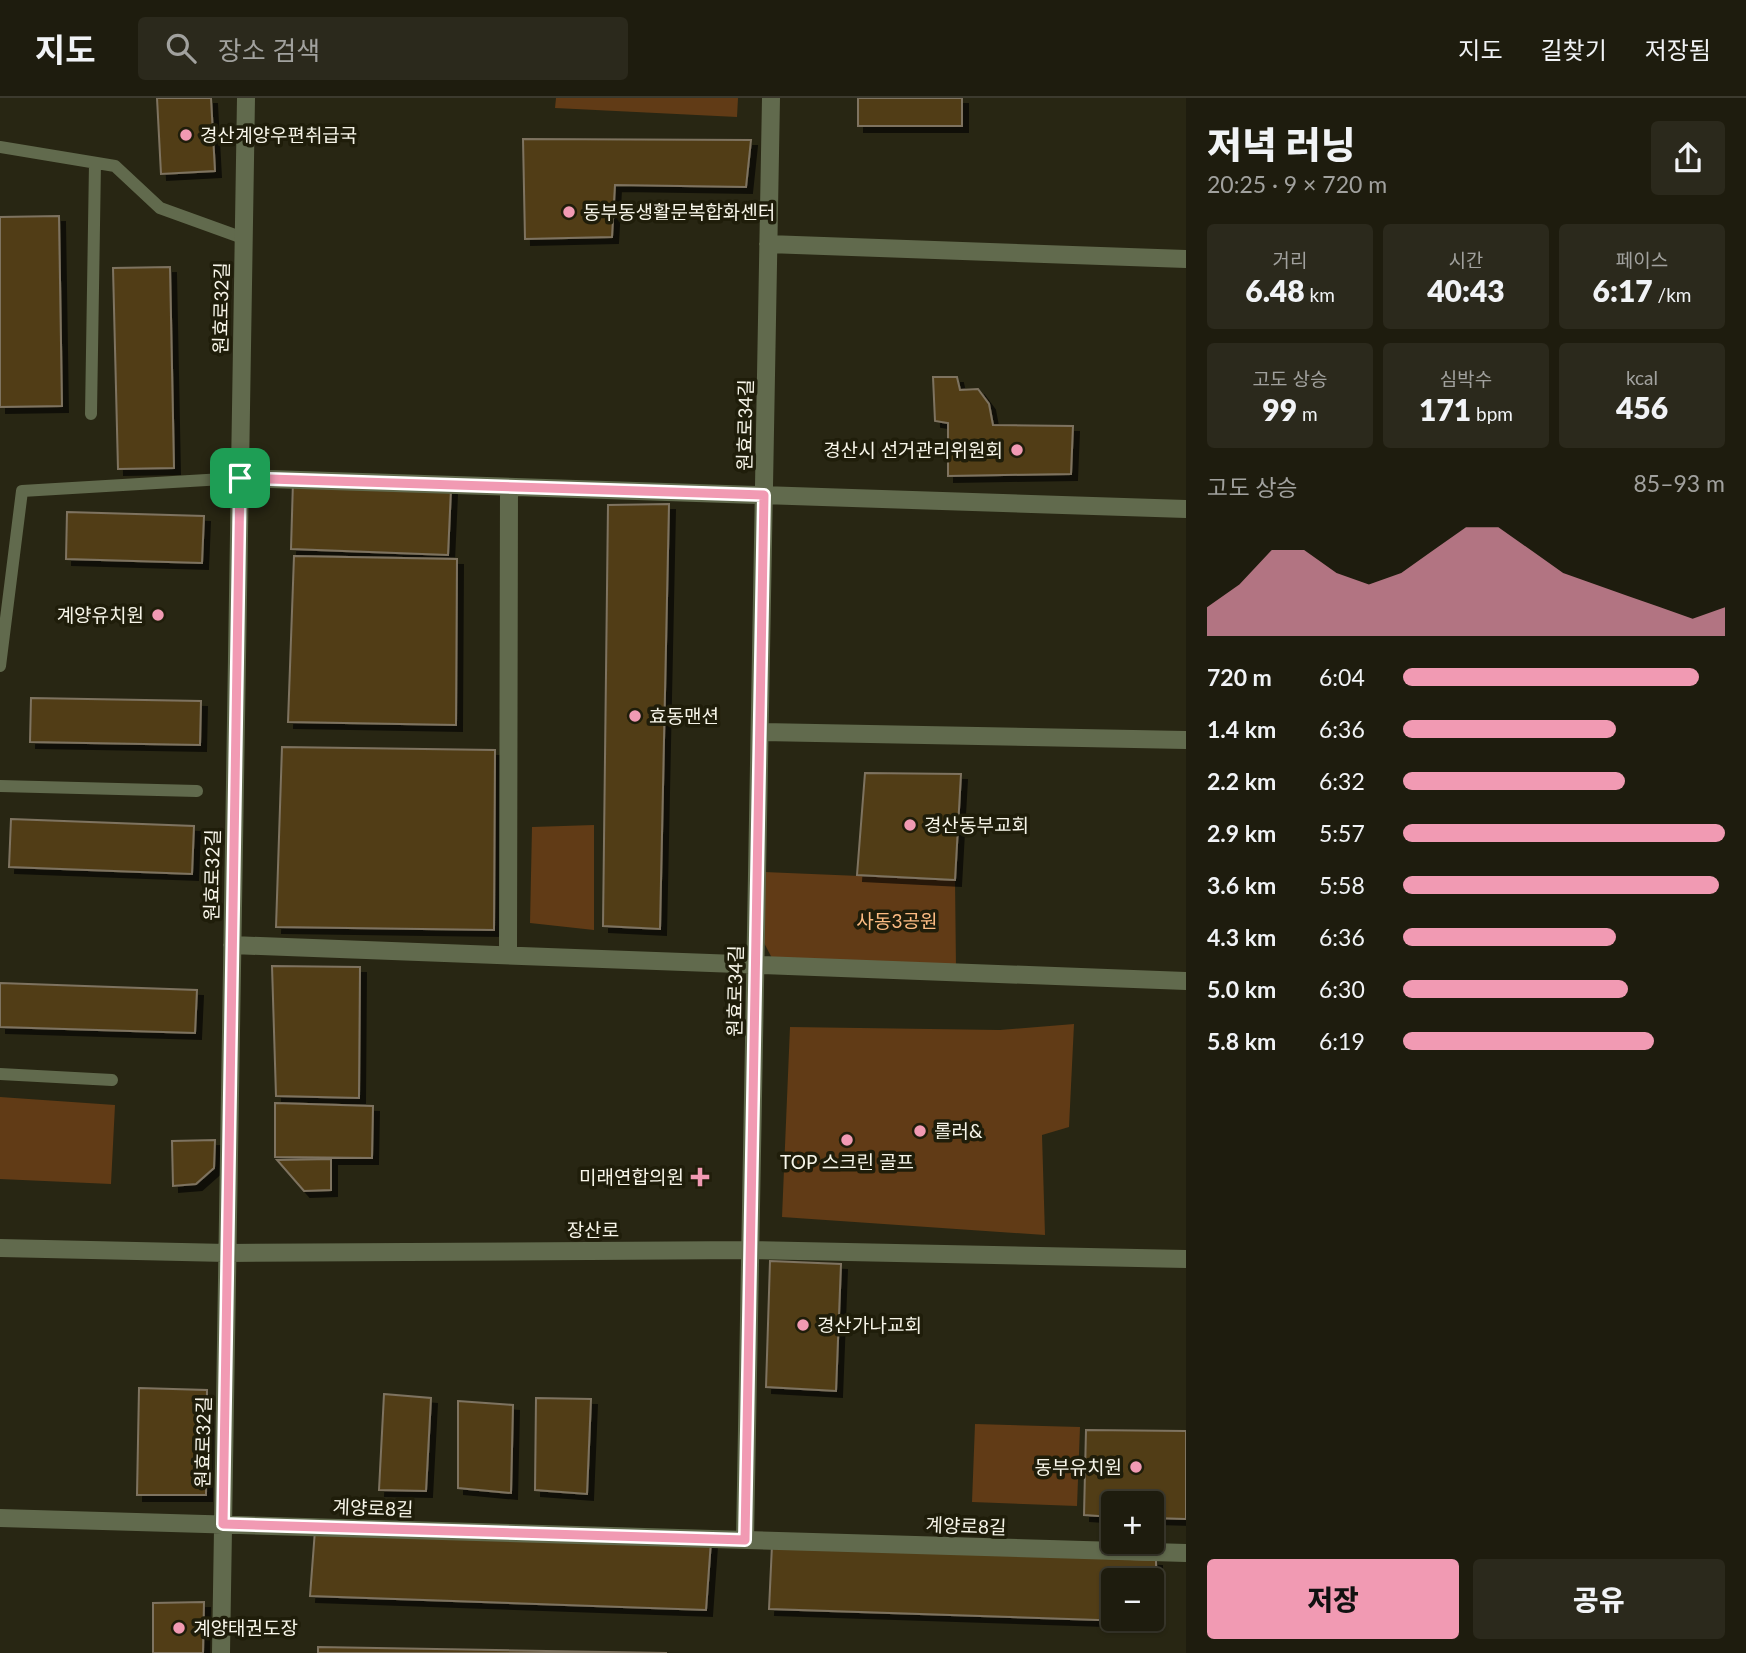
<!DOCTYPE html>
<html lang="ko">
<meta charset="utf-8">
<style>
body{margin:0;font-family:Lato,"Noto Sans KR",sans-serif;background:#2b291c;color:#f1f3f6;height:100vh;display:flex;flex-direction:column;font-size:26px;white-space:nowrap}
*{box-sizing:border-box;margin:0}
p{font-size:23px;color:#a1a19e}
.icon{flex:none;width:38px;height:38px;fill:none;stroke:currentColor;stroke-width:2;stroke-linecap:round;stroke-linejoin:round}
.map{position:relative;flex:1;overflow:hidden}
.sheet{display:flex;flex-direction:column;background:#1e1c0e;width:560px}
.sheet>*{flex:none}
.fabs{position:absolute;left:1101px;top:1393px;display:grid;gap:14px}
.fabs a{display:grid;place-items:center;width:63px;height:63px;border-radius:7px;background:#1e1c0e;box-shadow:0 2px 5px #0004,0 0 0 2px #3c3a2e;font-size:35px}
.pin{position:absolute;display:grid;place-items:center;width:60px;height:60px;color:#fff;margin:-30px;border-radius:14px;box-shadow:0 4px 10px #0006}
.round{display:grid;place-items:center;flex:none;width:74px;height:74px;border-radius:7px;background:#2b291c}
.head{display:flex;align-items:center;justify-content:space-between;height:119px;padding:0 21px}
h1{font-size:38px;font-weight:800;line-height:52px}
.stats{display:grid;grid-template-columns:repeat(3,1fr);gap:10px;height:119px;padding:7px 21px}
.stats div{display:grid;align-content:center;border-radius:7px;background:#2b291c;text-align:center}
.stats b{font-size:30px;font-weight:800}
.stats small{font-size:19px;font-weight:400}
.stats p{font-size:19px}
.chart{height:196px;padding:14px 21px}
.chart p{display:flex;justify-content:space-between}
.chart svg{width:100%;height:126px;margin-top:7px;fill:#f19ab3;opacity:.7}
.cta{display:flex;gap:14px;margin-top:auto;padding:14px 21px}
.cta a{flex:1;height:80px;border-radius:7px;background:#f19ab3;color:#111;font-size:28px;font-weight:800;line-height:80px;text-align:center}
.cta a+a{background:#2b291c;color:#f1f3f6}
ul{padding:0 21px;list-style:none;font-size:23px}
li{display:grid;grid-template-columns:112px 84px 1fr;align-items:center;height:52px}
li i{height:18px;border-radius:9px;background:#f19ab3}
header{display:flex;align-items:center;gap:42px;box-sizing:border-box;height:98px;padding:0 35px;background:#1e1c0e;border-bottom:2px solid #3c3a2e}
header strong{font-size:33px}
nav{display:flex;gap:38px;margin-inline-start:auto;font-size:24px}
.search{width:490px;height:63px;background:#2b291c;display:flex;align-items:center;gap:18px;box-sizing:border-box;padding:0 24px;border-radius:7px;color:#a1a19e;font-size:26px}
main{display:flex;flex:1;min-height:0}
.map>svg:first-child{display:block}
.green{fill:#613b16}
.building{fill:#513e18;stroke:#7e7360;stroke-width:2;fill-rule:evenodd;filter:url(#shadow)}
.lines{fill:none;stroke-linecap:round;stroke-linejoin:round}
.lane{stroke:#616a4d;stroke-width:12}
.street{stroke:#616a4d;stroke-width:18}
.route-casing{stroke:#fff;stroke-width:14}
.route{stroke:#f19ab3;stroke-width:9}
.poi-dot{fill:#f19ab3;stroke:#1f1d0a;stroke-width:2.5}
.labels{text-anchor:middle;stroke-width:7;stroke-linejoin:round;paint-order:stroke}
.poi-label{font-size:19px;fill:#f7f5e9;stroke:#1f1d0a;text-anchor:start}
.street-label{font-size:19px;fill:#f7f5e9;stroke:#1f1d0a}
.park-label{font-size:19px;fill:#fdbc83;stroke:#1f1d0a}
</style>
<header>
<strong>지도</strong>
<div class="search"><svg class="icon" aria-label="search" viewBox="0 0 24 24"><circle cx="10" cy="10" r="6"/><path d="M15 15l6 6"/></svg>장소 검색</div>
<nav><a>지도</a><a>길찾기</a><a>저장됨</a></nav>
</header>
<main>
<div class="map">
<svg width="1186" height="1555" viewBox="0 0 1186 1555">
<defs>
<filter id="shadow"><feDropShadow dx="6" dy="6" stdDeviation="0" flood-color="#0009"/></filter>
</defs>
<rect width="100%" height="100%" fill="#282613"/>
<!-- green -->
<path class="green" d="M556 0H738L737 19 555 10Z
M594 727V832L530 825 532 729Z
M764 774 955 782 956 870 773 862 763 843Z
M1074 926 1069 1029 1042 1037 1045 1137 782 1119 790 929 1000 932Z
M0 999 115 1007 111 1086 0 1081Z
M975 1326 1080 1329 1077 1408 972 1404Z"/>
<!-- building -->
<path class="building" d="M157 0H211L215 73 161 76Z
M858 0H962V28H858Z
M523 41 751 42 746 89 615 87 612 139 525 141Z
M59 118 62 308 0 309V119Z
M170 169 174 370 118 371 113 170Z
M933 279H957L960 292 978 291 989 306 993 327 1073 328 1071 376 948 378V325L935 323Z
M293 383 451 391 448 457 291 451Z
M669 406 660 831 603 828 608 407Z
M67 414 204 418 202 465 66 461Z
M294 458 457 461 456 627 288 624Z
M31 600 201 603 200 647 30 644Z
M282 649 495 652 494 832 276 829Z
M865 675 961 676 955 782 857 777Z
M11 721 194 728 192 776 9 769Z
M272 868 360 869 359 1000 276 998Z
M0 885 197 892 195 935 0 929Z
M275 1005 373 1008 372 1060 275 1059Z
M215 1042 214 1070 196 1086 173 1088 172 1043Z
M331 1061V1092L304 1093 277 1062Z
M770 1163 841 1166 836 1293 766 1289Z
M139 1290 207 1292 206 1397H137Z
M384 1296 431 1300 426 1393 379 1392Z
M536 1300 591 1301 587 1396 535 1392Z
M458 1303 513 1307 511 1395 458 1390Z
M1086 1332 1186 1333V1421L1152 1420V1405H1113V1419L1084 1417Z
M315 1432 711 1443 706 1512 310 1498Z
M772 1447 1156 1462 1157 1524 769 1511ZM1113 1482H1152V1521H1113Z
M204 1504 203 1555H153V1505Z
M318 1549 667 1555H318Z"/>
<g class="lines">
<!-- lane -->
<path class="lane" d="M0 49 115 68 160 110 243 140
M91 316 95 65
M0 568 22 393 240 380
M0 688 197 693
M0 976 112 982"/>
<!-- street -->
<path class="street" d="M768 146 1186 161
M240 380 1186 411
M761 634 1186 642
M232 847 1186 883
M508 857 509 389
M0 1150 227 1155 751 1152 1186 1161
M0 1420 1186 1455
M745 1442 771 0
M221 1555 246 0"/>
</g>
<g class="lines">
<defs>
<path id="route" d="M240 380 764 397 745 1442 223 1426Z"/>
</defs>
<!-- route casing -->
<use href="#route" class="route-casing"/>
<!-- route -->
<use href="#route" class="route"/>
</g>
<!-- markers -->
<g class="poi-dot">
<circle cx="186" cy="37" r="7"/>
<circle cx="569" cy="114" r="7"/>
<circle cx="1017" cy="352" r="7"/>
<circle cx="158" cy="517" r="7"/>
<circle cx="635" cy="618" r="7"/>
<circle cx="910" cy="727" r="7"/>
<circle cx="920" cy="1033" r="7"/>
<circle cx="847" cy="1042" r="7"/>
<path d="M696.5 1068.5h7v7h7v7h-7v7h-7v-7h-7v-7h7z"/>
<circle cx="803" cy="1227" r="7"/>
<circle cx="1136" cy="1369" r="7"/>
<circle cx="179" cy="1530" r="7"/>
</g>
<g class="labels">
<!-- poi labels -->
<g class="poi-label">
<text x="200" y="44">경산계양우편취급국</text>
<text x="583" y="121">동부동생활문복합화센터</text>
<text x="1003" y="359" text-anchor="end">경산시 선거관리위원회</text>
<text x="144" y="524" text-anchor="end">계양유치원</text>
<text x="649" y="625">효동맨션</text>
<text x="924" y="734">경산동부교회</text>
<text x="934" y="1040">롤러&amp;</text>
<text x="847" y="1071" text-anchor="middle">TOP 스크린 골프</text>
<text x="684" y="1086" text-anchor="end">미래연합의원</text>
<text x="817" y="1234">경산가나교회</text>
<text x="1122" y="1376" text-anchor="end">동부유치원</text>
<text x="193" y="1537">계양태권도장</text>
</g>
<!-- street labels -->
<g class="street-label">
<text transform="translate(221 210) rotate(-89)" y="7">원효로32길</text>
<text transform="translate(745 327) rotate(-89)" y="7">원효로34길</text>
<text transform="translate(212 777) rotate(-89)" y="7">원효로32길</text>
<text transform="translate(735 893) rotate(-89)" y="7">원효로34길</text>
<text x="593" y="1139">장산로</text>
<text transform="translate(203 1344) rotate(-89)" y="7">원효로32길</text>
<text transform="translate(373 1410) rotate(2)" y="7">계양로8길</text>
<text transform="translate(966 1428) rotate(2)" y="7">계양로8길</text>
</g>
<!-- park labels -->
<g class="park-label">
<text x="897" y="830">사동3공원</text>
</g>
</g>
</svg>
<div class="fabs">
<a>+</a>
<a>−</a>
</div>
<div class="pin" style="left:240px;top:380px;background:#1e9e55"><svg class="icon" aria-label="arrive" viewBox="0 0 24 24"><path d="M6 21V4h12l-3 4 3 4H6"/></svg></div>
</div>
<section class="sheet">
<div class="head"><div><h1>저녁 러닝</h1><p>20:25 · 9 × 720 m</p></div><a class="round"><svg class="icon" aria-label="share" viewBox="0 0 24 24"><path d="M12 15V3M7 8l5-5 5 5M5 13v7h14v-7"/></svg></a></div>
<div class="stats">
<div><p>거리</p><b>6.48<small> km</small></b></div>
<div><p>시간</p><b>40:43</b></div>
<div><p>페이스</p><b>6:17<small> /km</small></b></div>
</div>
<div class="stats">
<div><p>고도 상승</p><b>99<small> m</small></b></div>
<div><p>심박수</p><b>171<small> bpm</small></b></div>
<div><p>kcal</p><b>456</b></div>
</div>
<div class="chart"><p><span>고도 상승</span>85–93 m</p>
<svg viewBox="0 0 160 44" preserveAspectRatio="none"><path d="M0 44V34L10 26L20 14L30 14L40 22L50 26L60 22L70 14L80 6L90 6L100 14L110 22L120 26L130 30L140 34L150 38L160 34V44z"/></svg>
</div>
<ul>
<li><b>720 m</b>6:04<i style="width:92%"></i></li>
<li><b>1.4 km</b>6:36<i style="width:66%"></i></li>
<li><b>2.2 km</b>6:32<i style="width:69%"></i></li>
<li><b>2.9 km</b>5:57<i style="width:100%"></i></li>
<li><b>3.6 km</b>5:58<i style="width:98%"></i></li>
<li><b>4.3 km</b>6:36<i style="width:66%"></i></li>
<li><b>5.0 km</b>6:30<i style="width:70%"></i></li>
<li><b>5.8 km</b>6:19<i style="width:78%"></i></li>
</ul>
<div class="cta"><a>저장</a><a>공유</a></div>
</section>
</main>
